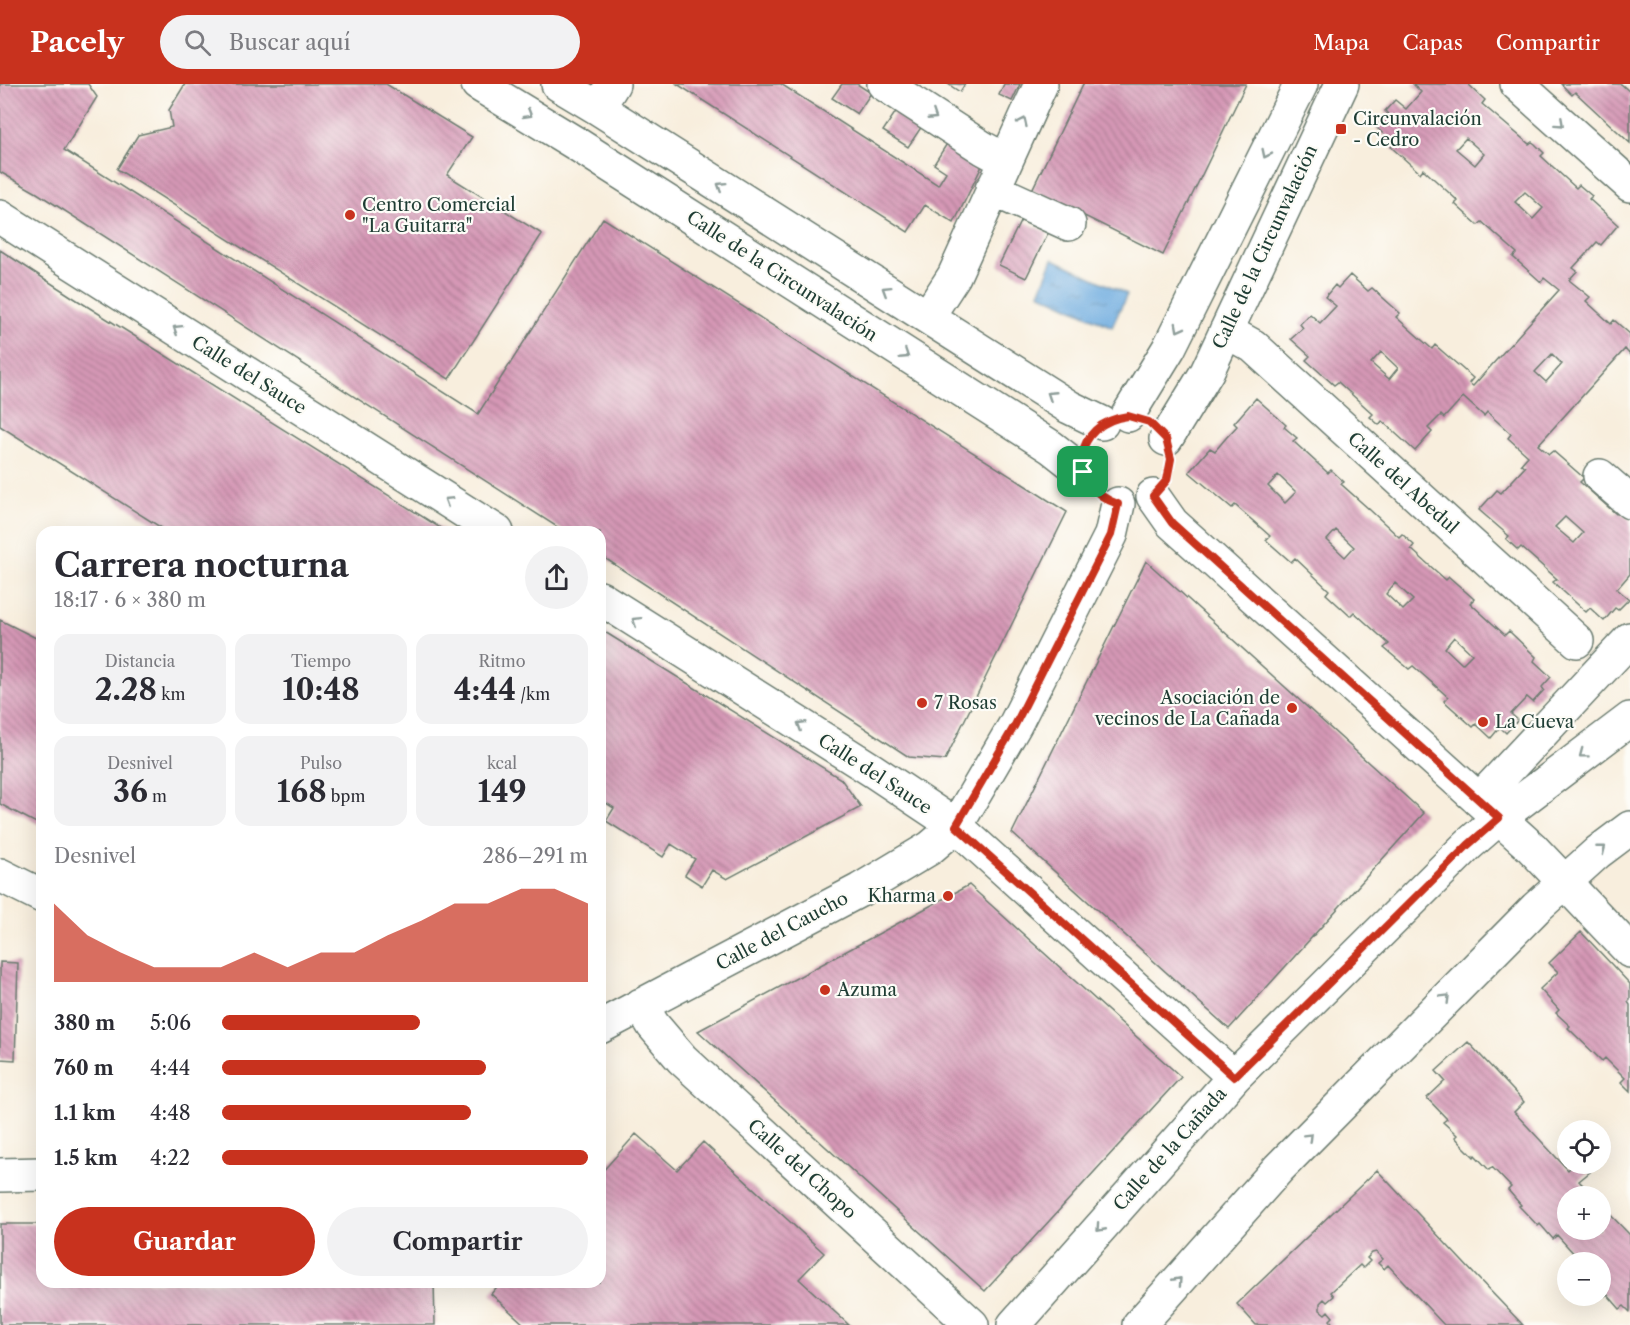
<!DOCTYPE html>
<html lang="es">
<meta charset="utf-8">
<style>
body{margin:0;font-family:"Libre Caslon Text",serif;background:#f2f2f3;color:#2b2b33;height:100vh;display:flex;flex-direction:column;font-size:22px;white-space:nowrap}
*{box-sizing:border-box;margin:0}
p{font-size:20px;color:#7c7c81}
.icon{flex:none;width:33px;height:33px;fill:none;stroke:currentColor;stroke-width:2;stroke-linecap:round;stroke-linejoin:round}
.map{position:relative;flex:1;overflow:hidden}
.panel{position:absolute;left:36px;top:442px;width:570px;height:762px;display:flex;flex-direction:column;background:#fff;border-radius:18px;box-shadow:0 6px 24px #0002}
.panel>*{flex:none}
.tools{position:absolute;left:1557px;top:1036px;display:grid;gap:12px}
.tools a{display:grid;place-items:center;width:54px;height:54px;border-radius:50%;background:#fff;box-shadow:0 6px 24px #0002;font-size:30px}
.pin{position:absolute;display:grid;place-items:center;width:51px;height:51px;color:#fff;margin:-26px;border-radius:12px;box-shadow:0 3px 9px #0006}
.round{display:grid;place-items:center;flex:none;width:63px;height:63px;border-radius:32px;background:#f2f2f3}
.overview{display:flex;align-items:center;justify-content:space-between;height:102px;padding:0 18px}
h1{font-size:33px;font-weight:800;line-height:45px}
.metrics{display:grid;grid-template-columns:repeat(3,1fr);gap:9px;height:102px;padding:6px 18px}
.metrics div{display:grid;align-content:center;border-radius:15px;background:#f2f2f3;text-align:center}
.metrics b{font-size:30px;font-weight:800}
.metrics small{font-size:16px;font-weight:400}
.metrics p{font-size:16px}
.chart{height:168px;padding:12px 18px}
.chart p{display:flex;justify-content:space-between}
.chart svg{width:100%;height:108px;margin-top:6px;fill:#c8321e;opacity:.7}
.cta{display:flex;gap:12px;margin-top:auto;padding:12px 18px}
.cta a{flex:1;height:69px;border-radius:36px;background:#c8321e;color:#fff;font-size:24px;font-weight:800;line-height:69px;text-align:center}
.cta a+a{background:#f2f2f3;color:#2b2b33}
ul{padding:0 18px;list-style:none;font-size:20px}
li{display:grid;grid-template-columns:96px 72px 1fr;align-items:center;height:45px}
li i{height:15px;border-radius:8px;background:#c8321e}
header{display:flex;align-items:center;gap:36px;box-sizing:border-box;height:84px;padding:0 30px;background:#c8321e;color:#fff}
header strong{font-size:28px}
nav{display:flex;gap:33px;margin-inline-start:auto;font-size:21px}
.search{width:420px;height:54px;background:#f2f2f3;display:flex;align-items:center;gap:15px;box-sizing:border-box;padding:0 21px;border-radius:33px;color:#7c7c81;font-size:22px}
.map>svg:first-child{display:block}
.water{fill:url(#water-ripples);stroke:#46748a;stroke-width:1.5}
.building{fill:url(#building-back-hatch);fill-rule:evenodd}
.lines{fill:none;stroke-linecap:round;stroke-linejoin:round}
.minor-casing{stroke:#6b7b6f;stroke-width:36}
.minor{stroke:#fff;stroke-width:33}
.oneway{stroke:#8f9e9a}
.route-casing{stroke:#fff;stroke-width:12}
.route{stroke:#c8321e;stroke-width:8}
.poi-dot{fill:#c8321e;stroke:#fdfcf7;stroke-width:2}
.labels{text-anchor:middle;stroke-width:4.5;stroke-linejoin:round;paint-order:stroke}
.poi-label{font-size:18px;fill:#1f3d34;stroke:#fdfcf7;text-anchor:start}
.street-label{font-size:18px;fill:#1f3d34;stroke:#fdfcf7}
</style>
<header>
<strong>Pacely</strong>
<div class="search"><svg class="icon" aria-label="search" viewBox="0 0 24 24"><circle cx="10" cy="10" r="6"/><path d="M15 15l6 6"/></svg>Buscar aquí</div>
<nav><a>Mapa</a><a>Capas</a><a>Compartir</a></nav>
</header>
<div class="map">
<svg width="1630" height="1241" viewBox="0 0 1630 1241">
<defs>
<pattern id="water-ripples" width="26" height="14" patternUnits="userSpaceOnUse" patternTransform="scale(1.5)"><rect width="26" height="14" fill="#6dabdf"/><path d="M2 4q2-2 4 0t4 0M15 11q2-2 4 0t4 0" fill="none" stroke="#598cb6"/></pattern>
<pattern id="building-back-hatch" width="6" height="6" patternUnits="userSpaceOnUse" patternTransform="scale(1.5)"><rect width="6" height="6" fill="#d698b6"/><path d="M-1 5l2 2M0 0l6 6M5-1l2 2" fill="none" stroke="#ad7d95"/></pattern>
</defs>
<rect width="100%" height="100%" fill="#fdfcf7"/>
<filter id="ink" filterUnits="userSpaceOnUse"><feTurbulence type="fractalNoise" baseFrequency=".0167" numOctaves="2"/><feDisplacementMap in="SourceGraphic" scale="12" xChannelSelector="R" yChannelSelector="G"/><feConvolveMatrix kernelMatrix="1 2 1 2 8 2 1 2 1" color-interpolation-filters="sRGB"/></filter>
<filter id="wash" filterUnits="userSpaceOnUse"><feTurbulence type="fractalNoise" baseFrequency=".008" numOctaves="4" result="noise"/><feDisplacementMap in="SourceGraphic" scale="24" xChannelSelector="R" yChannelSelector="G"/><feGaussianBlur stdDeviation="1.35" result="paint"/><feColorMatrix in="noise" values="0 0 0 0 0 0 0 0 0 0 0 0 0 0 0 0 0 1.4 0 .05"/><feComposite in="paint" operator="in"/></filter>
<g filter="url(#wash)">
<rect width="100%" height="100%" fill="#f8eedd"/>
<!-- water -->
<path class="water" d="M1053 175 1127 210 1112 243 1039 209Z"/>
<g id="blocks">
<!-- building -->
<path class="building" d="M0 0H88L97 13 64 66 478 330 603 134 1067 428 945 676 909 673 600 471V448H565L37 109 0 88Z
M185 0H386L472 53 447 91 542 150 449 295 117 85 138 51 172 43 169 26Z
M677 0H781L938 101 946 88 934 80 948 58 981 81V84L954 139 925 121 908 148Z
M842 0H857L871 9 857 30 832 14Z
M948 0H965L960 8Z
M1004 0H1020L1012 17 999 11Z
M1083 0H1246L1163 171 1032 106Z
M1413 0H1468L1485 16 1482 20 1529 60 1532 58 1535 60 1544 69 1541 72 1576 104 1579 101 1592 112 1589 115 1618 141 1601 161 1597 158 1573 184 1577 187 1569 196 1590 213 1586 217 1611 240 1614 236 1630 250V271L1625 265 1538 361 1549 370 1553 367 1584 394 1580 398 1616 430 1619 426 1630 436V490L1617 505 1629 515 1618 526 1615 524 1604 537 1590 524 1586 528 1553 498 1557 495 1521 463 1518 466 1506 455 1509 452 1479 426 1497 406 1501 409 1525 383 1521 380 1528 372 1508 354 1511 350 1487 328 1484 332 1463 313 1444 334 1441 331 1428 344 1432 348 1415 367 1382 337 1379 341 1370 333 1373 330 1338 298 1334 301 1306 276 1310 272 1291 255 1303 244 1300 240 1310 230 1320 239 1336 222 1325 213 1335 201 1338 204 1350 191 1368 207 1372 204 1400 229 1396 233 1432 265 1435 261 1473 294 1469 299 1473 302 1559 206 1544 194 1541 198 1513 173 1517 169 1482 138 1478 141 1455 120 1458 117 1423 85 1420 89 1391 63 1394 60 1376 43 1388 30 1385 27 1395 16 1406 25 1421 8ZM1466 54 1484 70 1475 81 1456 65ZM1525 108 1543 124 1533 135 1515 118ZM1381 268 1398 284 1389 295 1371 279ZM1552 270 1562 280 1546 298 1535 288ZM1565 433 1583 449 1574 459 1555 443Z
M1561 0H1621L1630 8V59L1575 8 1572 11Z
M897 26 922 42 908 63 883 47Z
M1021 136 1048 149 1026 194 999 181Z
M0 166 77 216 447 448H168L0 342Z
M1256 314 1286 341 1284 343 1297 354 1293 357 1328 389 1331 386 1344 398 1341 400 1370 426 1399 453 1402 450 1414 461 1411 465 1446 496 1449 493 1474 515 1470 519 1505 551 1509 547 1536 573 1534 577 1551 593 1542 603 1544 606 1533 618 1527 613 1511 630 1518 636 1506 649 1500 643 1491 654 1476 640 1473 643 1444 617 1448 613 1413 582 1409 585 1384 564 1389 560 1354 528 1350 532 1326 510 1329 506 1295 474 1291 478 1266 456 1270 452 1235 421 1232 424 1189 388 1210 364 1215 367 1226 354 1237 342 1234 339ZM1278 391 1296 408 1285 419 1268 402ZM1336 446 1354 463 1345 473 1327 456ZM1395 499 1413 516 1403 526 1386 510ZM1454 553 1472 570 1462 580 1445 564Z
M1146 477 1424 729 1229 945 1012 749Z
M0 536 42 557V742L0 720Z
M600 545 841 695 861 723 727 795 712 786 702 802 685 791 695 775 671 760 663 773 606 737 614 724 600 715Z
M969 801 1181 993 985 1207 698 947Z
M1581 848 1630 900V916L1628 918 1630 921V1007L1621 998 1625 994 1605 974 1602 977 1568 944 1570 942 1556 929 1559 926 1540 905 1558 888 1549 879Z
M0 878 18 879 15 976 0 975Z
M1468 958 1524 1018 1514 1028 1568 1086 1574 1080H1583L1590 1088 1579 1097 1594 1113H1568V1146H1600V1120L1630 1151V1228L1624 1222 1620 1225 1607 1210 1605 1212 1600 1207V1179H1576L1574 1176 1577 1173 1557 1151 1553 1155 1540 1140 1538 1142 1519 1122 1521 1121 1508 1106 1511 1103 1492 1083 1489 1086 1475 1071 1474 1073 1464 1063 1455 1053 1457 1051 1443 1038 1447 1035 1427 1014 1445 997 1436 987Z
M636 1050 677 1086 703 1058 824 1169 799 1195 849 1241H525L491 1210 501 1198H600V1090Z
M1377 1086 1475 1191 1523 1241H1444L1388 1181 1384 1185 1378 1179 1383 1175 1376 1168 1372 1169 1367 1174 1370 1177 1363 1184 1360 1181 1331 1208 1334 1212 1327 1218 1324 1215 1320 1219V1226L1325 1230 1328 1227 1333 1233 1330 1236 1334 1241H1256L1237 1220Z
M0 1140H42V1198H434L435 1241H0Z"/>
</g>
</g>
<g filter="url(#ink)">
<use href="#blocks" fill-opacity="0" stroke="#6b7b6f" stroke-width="1.5"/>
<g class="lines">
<defs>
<path id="minor" d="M478 0 575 59 1051 363 1083 388
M558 0 598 24 1069 323 1102 339
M884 0 983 64 1005 76
M1517 0 1630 101
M598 24 613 0
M992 105 1069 140
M0 133 497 448
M928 232 954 192 1041 0
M1226 247 1253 262 1577 557
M1128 331 1169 264 1301 0
M1166 355 1207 288 1342 0
M1600 392 1630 418
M1153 412 1172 439 1531 763 1630 867
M600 514 872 686 956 742 1234 993
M1479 716 1630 555
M0 791 42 812
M641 921 653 941 682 975 972 1241
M600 943 860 806 930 764 956 742 1015 641 1111 451 1118 420
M0 1091 42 1090
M1014 1241 1234 993 1468 761 1499 734 1630 635
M1139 1241 1279 1084 1536 824 1598 768 1630 744"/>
</defs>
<!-- minor casing -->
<use href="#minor" class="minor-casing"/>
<!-- minor -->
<use href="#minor" class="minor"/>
</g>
<!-- one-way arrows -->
<defs><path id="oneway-chevron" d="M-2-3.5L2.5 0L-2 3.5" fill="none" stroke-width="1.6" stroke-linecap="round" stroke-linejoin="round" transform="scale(1.5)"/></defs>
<g class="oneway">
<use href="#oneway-chevron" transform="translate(528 30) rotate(31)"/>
<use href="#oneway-chevron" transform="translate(933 32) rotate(33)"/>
<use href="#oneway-chevron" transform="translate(1023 38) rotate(-65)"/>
<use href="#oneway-chevron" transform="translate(1560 39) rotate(42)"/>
<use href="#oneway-chevron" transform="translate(1266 70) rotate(116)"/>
<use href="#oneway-chevron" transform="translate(721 102) rotate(-148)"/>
<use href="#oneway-chevron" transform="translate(886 206) rotate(-148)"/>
<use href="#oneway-chevron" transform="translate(1179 244) rotate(118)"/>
<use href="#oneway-chevron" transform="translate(177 245) rotate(-148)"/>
<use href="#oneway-chevron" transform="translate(905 271) rotate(33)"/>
<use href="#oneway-chevron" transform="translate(1051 311) rotate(-147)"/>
<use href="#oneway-chevron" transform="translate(448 417) rotate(-148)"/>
<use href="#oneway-chevron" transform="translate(636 537) rotate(-148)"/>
<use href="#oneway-chevron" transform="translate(801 641) rotate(-148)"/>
<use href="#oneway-chevron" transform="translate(1583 670) rotate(143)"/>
<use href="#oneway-chevron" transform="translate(1602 765) rotate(-38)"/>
<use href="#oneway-chevron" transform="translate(1446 914) rotate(-45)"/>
<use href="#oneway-chevron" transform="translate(1309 1053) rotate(-45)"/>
<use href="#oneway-chevron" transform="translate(1100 1144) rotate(132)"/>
<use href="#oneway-chevron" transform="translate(1178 1197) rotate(-48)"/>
</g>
</g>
<g class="lines" filter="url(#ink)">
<defs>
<path id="route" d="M1128 332 1149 338 1166 355 1171 375 1167 396 1153 412 1172 439 1499 734 1468 761 1234 993 956 742 1015 641 1111 451 1118 420C1065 402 1072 339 1128 332Z"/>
</defs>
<!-- route casing -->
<use href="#route" class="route-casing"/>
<!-- route -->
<use href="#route" class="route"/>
</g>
<!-- markers -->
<g class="poi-dot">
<rect x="1335" y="39" width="12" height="12" rx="3"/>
<circle cx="350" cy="131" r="6"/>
<circle cx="922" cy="619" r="6"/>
<circle cx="1292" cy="624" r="6"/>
<circle cx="1483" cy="638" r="6"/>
<circle cx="948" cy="812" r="6"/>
<circle cx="825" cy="906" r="6"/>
</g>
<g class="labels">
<!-- poi labels -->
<g class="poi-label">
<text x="1353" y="41">Circunvalación<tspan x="1353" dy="21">- Cedro</tspan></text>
<text x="362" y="127">Centro Comercial<tspan x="362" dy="21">"La Guitarra"</tspan></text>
<text x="1280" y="620" text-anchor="end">Asociación de<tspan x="1280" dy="21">vecinos de La Cañada</tspan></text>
<text x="934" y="625">7 Rosas</text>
<text x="1495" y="644">La Cueva</text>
<text x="936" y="818" text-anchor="end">Kharma</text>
<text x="837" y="912">Azuma</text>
</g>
<!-- street labels -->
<g class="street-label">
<text transform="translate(1265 163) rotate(-65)" y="6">Calle de la Circunvalación</text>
<text transform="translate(782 192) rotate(33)" y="6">Calle de la Circunvalación</text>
<text transform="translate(249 291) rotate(32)" y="6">Calle del Sauce</text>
<text transform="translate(1403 399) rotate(42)" y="6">Calle del Abedul</text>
<text transform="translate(875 690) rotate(33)" y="6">Calle del Sauce</text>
<text transform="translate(782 847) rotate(-28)" y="6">Calle del Caucho</text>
<text transform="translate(1170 1065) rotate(-48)" y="6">Calle de la Cañada</text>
<text transform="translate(802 1085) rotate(42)" y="6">Calle del Chopo</text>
</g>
</g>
</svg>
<div class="tools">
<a><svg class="icon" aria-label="locate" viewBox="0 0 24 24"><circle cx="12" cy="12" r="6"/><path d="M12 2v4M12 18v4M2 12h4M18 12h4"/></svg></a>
<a>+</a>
<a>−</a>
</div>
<div class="pin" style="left:1083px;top:388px;background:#1e9e55"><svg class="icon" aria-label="arrive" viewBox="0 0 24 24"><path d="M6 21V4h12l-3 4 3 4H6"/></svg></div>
<section class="panel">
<div class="overview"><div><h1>Carrera nocturna</h1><p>18:17 · 6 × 380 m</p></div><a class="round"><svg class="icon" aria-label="share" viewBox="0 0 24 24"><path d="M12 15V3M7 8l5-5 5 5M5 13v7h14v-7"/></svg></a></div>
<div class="metrics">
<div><p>Distancia</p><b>2.28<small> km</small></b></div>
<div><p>Tiempo</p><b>10:48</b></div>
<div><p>Ritmo</p><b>4:44<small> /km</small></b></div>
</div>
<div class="metrics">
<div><p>Desnivel</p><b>36<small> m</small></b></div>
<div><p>Pulso</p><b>168<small> bpm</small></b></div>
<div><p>kcal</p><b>149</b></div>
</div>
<div class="chart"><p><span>Desnivel</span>286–291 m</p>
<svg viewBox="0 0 160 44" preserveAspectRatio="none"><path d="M0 44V12L10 25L20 32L30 38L40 38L50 38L60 32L70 38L80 32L90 32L100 25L110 19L120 12L130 12L140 6L150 6L160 12V44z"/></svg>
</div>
<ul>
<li><b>380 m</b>5:06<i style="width:54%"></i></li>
<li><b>760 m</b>4:44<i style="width:72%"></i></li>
<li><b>1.1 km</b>4:48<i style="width:68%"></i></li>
<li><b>1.5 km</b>4:22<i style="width:100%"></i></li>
</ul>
<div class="cta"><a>Guardar</a><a>Compartir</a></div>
</section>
</div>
